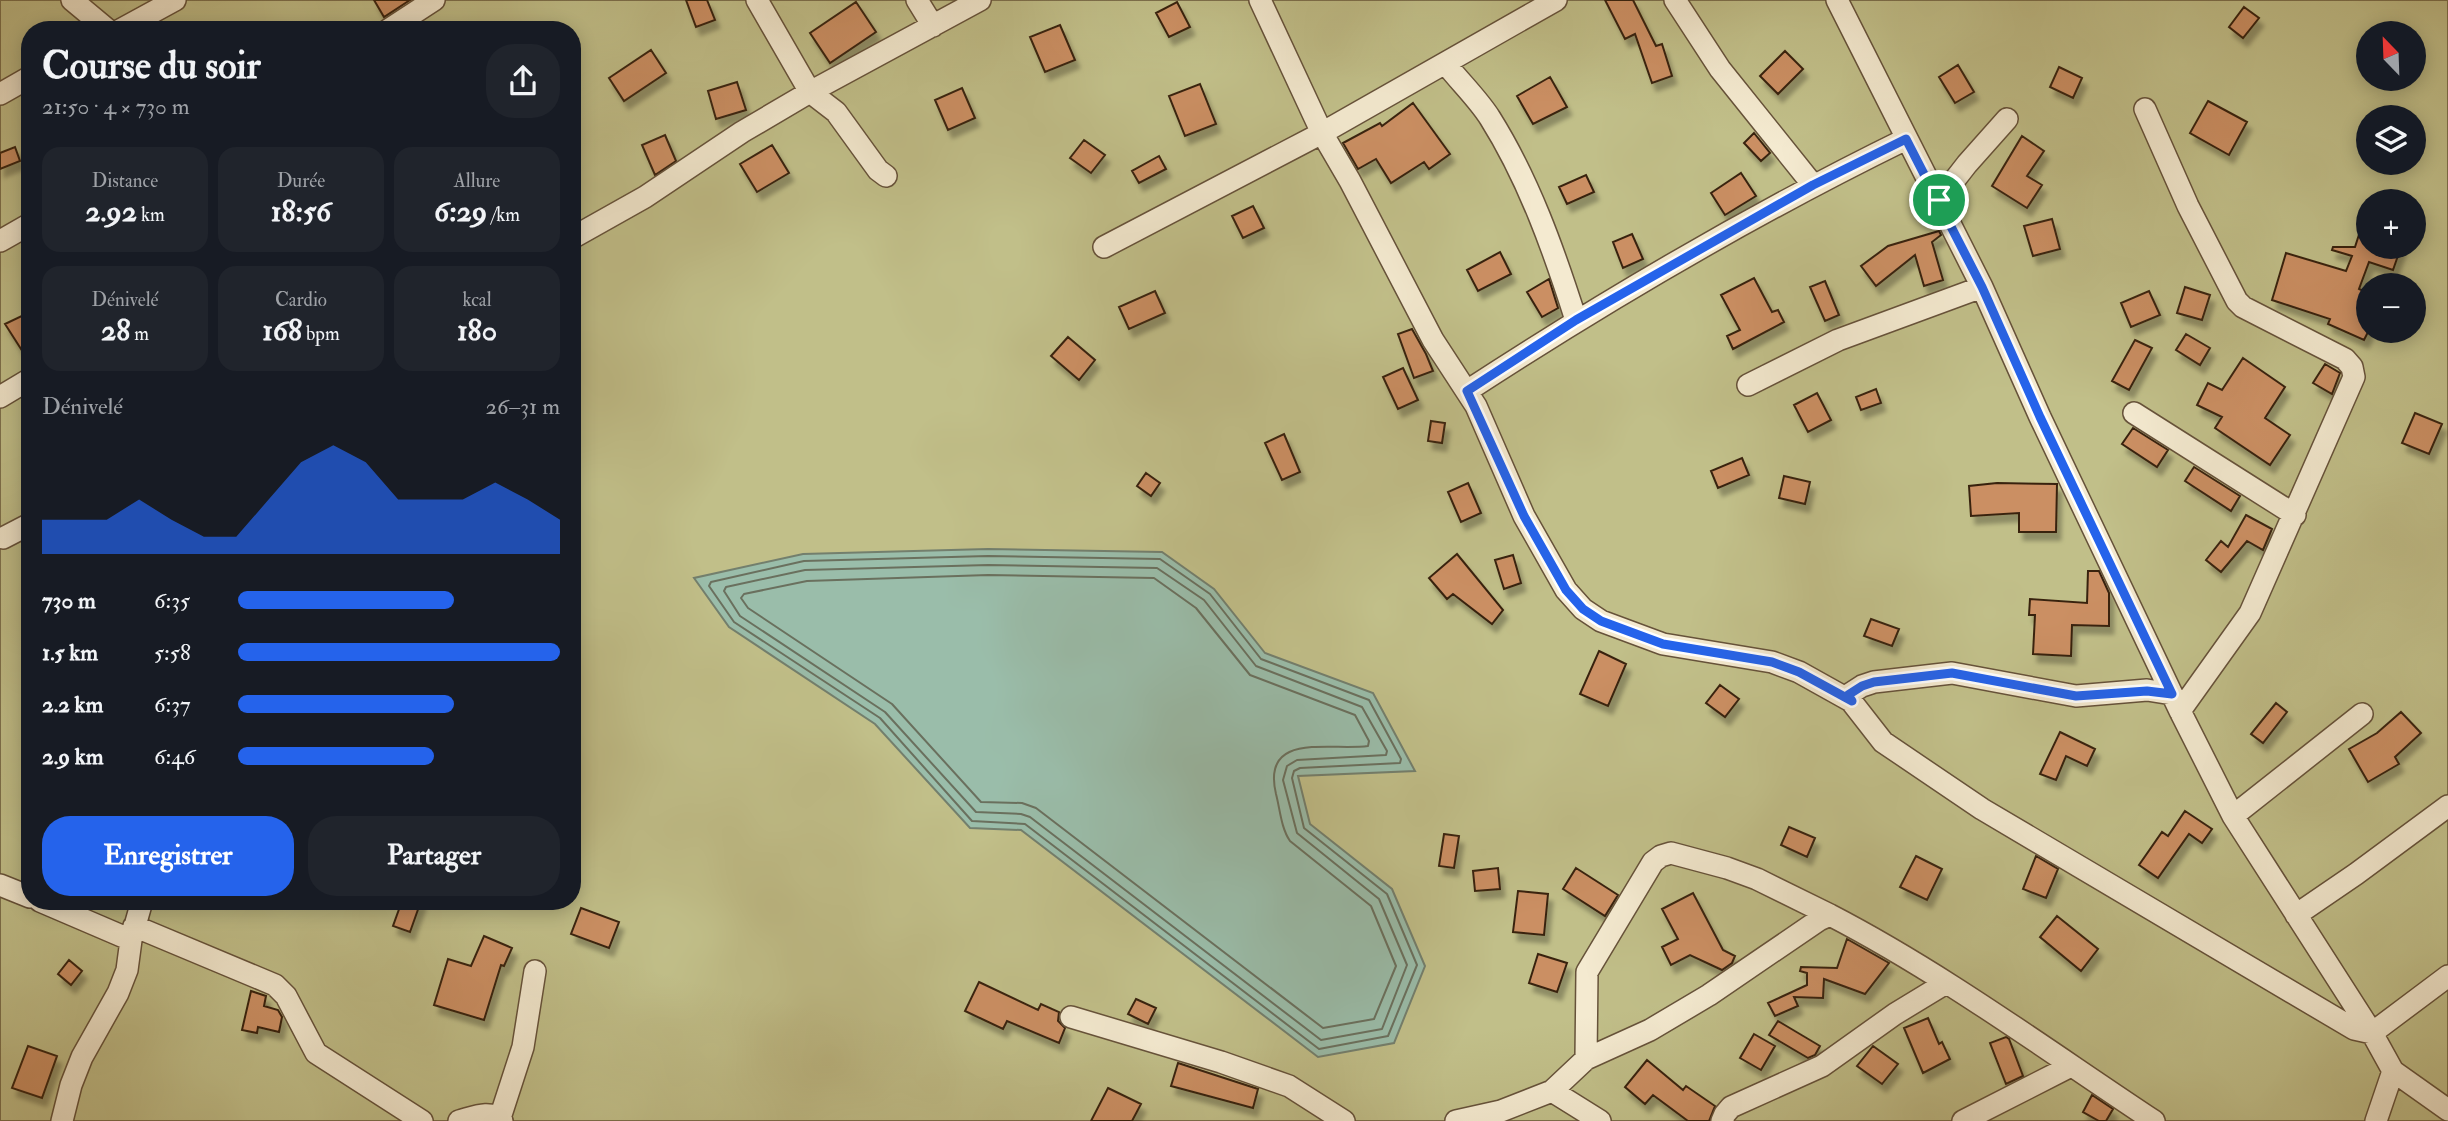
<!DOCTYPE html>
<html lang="fr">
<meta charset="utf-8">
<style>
body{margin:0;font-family:"IM FELL Double Pica",serif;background:#20242c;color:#f1f3f6;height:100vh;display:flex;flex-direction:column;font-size:26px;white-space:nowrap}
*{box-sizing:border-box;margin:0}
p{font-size:23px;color:#9ea1a6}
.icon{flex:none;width:38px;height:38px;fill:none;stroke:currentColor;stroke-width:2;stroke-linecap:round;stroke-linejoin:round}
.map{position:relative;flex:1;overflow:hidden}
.details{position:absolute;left:21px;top:21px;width:560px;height:889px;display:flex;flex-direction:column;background:#171b24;border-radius:28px;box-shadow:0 4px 18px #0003}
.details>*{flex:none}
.needle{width:46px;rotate:337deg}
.tools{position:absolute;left:2356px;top:21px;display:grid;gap:14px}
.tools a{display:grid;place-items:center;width:70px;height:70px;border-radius:50%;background:#171b24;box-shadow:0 4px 18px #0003;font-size:35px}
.pin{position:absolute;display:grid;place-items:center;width:60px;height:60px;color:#fff;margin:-30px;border:4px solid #fff;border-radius:50%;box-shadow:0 2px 7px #0007}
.round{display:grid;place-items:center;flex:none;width:74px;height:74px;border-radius:28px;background:#20242c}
.head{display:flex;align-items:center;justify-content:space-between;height:119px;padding:0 21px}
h1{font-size:38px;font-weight:800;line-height:52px}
.figures{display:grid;grid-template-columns:repeat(3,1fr);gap:10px;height:119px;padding:7px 21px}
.figures div{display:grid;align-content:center;border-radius:18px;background:#20242c;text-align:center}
.figures b{font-size:30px;font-weight:800}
.figures small{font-size:19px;font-weight:400}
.figures p{font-size:19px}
.chart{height:196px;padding:14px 21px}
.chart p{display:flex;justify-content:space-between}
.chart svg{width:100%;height:126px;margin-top:7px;fill:#2563eb;opacity:.7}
.primary-button{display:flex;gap:14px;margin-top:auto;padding:14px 21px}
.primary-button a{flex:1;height:80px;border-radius:28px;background:#2563eb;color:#fff;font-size:28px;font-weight:800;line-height:80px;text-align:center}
.primary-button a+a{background:#20242c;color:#f1f3f6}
ul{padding:0 21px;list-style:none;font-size:23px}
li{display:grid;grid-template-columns:112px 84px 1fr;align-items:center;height:52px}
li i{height:18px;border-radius:9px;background:#2563eb}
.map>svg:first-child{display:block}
.green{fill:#c1bf89;stroke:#7d714d;stroke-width:2;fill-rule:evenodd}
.water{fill:#9abdaa;stroke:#737f6d;stroke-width:2}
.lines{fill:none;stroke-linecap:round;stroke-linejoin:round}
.shore{stroke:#6a705e;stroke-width:2}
.building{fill:#cb8f63;stroke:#392311;stroke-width:2;filter:url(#shadow)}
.minor-casing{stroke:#66523a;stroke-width:24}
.minor{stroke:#f4ead0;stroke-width:21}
.route-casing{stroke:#fff;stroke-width:14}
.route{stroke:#2563eb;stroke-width:9}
</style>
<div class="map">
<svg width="2448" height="1121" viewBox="0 0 2448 1121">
<defs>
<filter id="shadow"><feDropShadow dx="4.5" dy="8" stdDeviation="2" flood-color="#0004"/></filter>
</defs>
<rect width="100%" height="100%" fill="#eedeb7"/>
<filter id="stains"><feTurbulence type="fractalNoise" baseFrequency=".00286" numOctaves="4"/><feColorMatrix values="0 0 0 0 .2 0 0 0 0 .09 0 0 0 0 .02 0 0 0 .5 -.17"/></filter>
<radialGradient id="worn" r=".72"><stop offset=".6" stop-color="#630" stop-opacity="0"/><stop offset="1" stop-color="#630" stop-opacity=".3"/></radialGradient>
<!-- green -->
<path class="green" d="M0 0H2448V1121H0ZM30 30H572V901H30ZM2368 33H2413V79H2368ZM2368 117H2413V163H2368ZM2368 201H2413V247H2368ZM2368 285H2413V331H2368Z"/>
<!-- water -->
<path class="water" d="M988 549 1162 552 1214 589 1265 653 1373 693 1415 771 1298 776 1310 824 1392 889 1425 966 1394 1043 1318 1057 1021 830 970 828 875 724 729 627 694 578 803 554Z"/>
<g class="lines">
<!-- shore -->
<path class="shore" d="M988 556 1160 559 1210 594 1261 659 1369 700 1401 759 1400 763 1300 768 1294 771 1292 778 1304 828 1387 894 1417 965 1388 1036 1319 1049 1025 824 972 821 880 718 734 622 709 586 711 582 804 561Z
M988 565 1157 568 1204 600 1256 666 1362 707 1387 751 1386 755 1297 760 1287 766 1283 780 1297 833 1379 899 1407 965 1382 1029 1321 1040 1030 817 1021 814 976 812 885 712 740 616 724 591 726 587 805 570Z
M988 575 1154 578 1196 608 1250 675 1355 715 1369 741 1368 746C1330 751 1261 731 1276 794 1280 809 1281 828 1290 841L1371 906 1396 966 1374 1019 1323 1028 1036 808 1022 803 981 802 892 704 748 608 741 598 744 594 807 581Z"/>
</g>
<!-- building -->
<path class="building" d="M374 0H410L384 17Z
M686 0H707L715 20 696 27Z
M1605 0H1633L1656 46 1662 44 1672 76 1652 83 1635 34 1625 39Z
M856 2 876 32 830 63 810 33Z
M1177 2 1190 27 1169 37 1156 13Z
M2244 7 2259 18 2243 38 2229 27Z
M1060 25 1075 60 1045 72 1030 37Z
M651 50 666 73 624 101 609 78Z
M1785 51 1803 69 1778 94 1760 76Z
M1958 65 1974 92 1955 103 1939 77Z
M2059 67 2082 78 2073 98 2050 87Z
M1550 77 1567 107 1533 124 1517 96Z
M737 82 746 110 716 119 708 91Z
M1200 84 1216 124 1185 136 1169 96Z
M962 88 975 118 948 130 935 100Z
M2208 101 2247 122 2229 155 2190 133Z
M1413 103 1450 154 1429 169 1424 162 1391 183 1376 159 1358 169 1343 143 1380 123 1382 126Z
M1754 133 1770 153 1761 161 1744 143Z
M665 135 676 161 655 175 642 145Z
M2022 136 2044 151 2027 176 2042 185 2027 208 1992 186Z
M1084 140 1105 155 1091 173 1070 158Z
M772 145 789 173 757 192 740 164Z
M15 147 20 161 0 169V153Z
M1159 156 1166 169 1139 183 1132 171Z
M1741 173 1756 196 1725 215 1711 193Z
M1586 175 1594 192 1567 204 1559 187Z
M1253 206 1264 228 1243 238 1232 216Z
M2365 216H2368V247H2401L2393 270 2369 262 2359 289 2368 293V332L2364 340 2328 324 2330 319 2272 300 2286 253 2346 271 2352 256 2332 250 2333 247H2355Z
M2052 219 2060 249 2033 256 2024 226Z
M1939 231 1941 235 1932 242 1943 280 1924 286 1915 255 1876 286 1861 266 1888 246Z
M1632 234 1643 259 1623 268 1613 242Z
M1500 252 1511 274 1478 291 1467 270Z
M1754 278 1772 312 1778 310 1784 322 1733 349 1727 336 1740 330 1721 295Z
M1549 279 1558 308 1542 317 1527 292Z
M1825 281 1839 315 1825 321 1810 287Z
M2185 287 2210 295 2202 320 2177 313Z
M1155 291 1165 313 1129 329 1119 307Z
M2149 291 2160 315 2131 327 2121 303Z
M30 312V363L5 324Z
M1412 329 1426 354 1433 371 1414 378 1398 334Z
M2186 334 2210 348 2200 365 2176 350Z
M1068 337 1095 360 1079 380 1051 356Z
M2135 340 2152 348 2129 390 2112 381Z
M2243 358 2285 387 2265 418 2290 435 2270 465 2215 428 2222 417 2197 405 2208 383 2222 390Z
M2325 364 2340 373 2332 394 2313 383Z
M1403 368 1418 400 1398 409 1383 377Z
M1876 389 1881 403 1861 410 1856 397Z
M1817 393 1831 420 1808 432 1794 405Z
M2415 413 2442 424 2429 454 2402 443Z
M1431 421 1445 423 1442 443 1428 441Z
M2133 428 2168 450 2157 467 2122 444Z
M1284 434 1300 472 1282 480 1265 443Z
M1742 458 1749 475 1718 488 1711 471Z
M2194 467 2240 496 2231 511 2185 481Z
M1146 473 1160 483 1151 496 1137 486Z
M1784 476 1810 482 1805 504 1779 498Z
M1468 483 1481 513 1461 522 1448 492Z
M1997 483 2057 484 2056 532H2019V513L1971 516 1969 486Z
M2246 515 2272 529 2263 550 2247 541 2221 572 2206 560 2221 541 2228 547Z
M1457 554 1503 610 1492 624 1453 594 1447 599 1429 578Z
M1513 555 1521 583 1504 589 1495 560Z
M2088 571H2099L2109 593V626L2072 625 2071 656 2033 654 2035 615H2029L2030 599 2087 603Z
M1871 619 1899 629 1892 646 1864 636Z
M1599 651 1626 664 1608 706 1580 694Z
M1720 685 1739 699 1725 717 1706 703Z
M2276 703 2287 712 2263 743 2251 734Z
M2401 712 2421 733 2395 757 2399 764 2368 782 2349 749 2377 733Z
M2060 732 2095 749 2087 766 2066 756 2056 780 2040 774Z
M2185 811 2212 829 2202 843 2189 834 2158 878 2139 865 2162 832 2168 836Z
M1789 827 1815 838 1807 857 1781 845Z
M1444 834 1459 836 1454 868 1439 866Z
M1916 856 1942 869 1927 900 1900 887Z
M2036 856 2058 869 2046 898 2023 889Z
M1498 868 1500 889 1475 891 1473 871Z
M1576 868 1618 895 1605 916 1563 889Z
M1518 891 1548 894 1544 935 1513 932Z
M1693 893 1723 950 1735 956 1732 963 1722 970 1690 955 1671 965 1662 947 1678 939 1662 909Z
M402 901H421L410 932 393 926Z
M581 908 619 922 609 948 571 934Z
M2057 916 2098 949 2081 971 2040 937Z
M484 936 512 948 504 966 501 965 484 1020 434 1005 448 959 471 966Z
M1847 939 1889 963 1865 994 1824 979 1823 998 1794 997 1798 1006 1775 1016 1768 1003 1807 985V973L1800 971 1801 967 1837 968Z
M1538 954 1567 963 1557 992 1529 983Z
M69 960 82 971 71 985 58 974Z
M979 982 1038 1010 1041 1004 1059 1012 1058 1021 1065 1028 1059 1043 1007 1021 1003 1029 965 1011Z
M251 991 266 996 264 1006 278 1010 282 1017 279 1032 258 1027 257 1033 242 1030Z
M1136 999 1156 1008 1148 1024 1128 1014Z
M1928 1018 1939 1044 1942 1042 1950 1059 1923 1073 1904 1028Z
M1778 1021 1820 1046 1815 1055 1808 1058 1769 1035Z
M1754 1034 1775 1046 1761 1070 1740 1058Z
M2006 1037 2009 1039 2023 1076 2006 1084 1990 1043Z
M28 1046 57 1056 42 1098 12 1088Z
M1873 1046 1898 1064 1882 1084 1857 1066Z
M1647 1060 1683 1090 1686 1086 1715 1106 1709 1121H1688L1653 1095 1645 1104 1625 1087Z
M1178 1063 1258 1089 1253 1108 1171 1086Z
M1108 1088 1141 1104 1132 1121H1091Z
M2092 1095 2113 1109 2106 1121H2099L2083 1112Z"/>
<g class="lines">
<defs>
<path id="minor" d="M72 0 108 30
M757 0 810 92 836 112 878 170 886 176
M917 0 933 26
M1260 0 1322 133 1350 181 1433 340 1476 406 1524 516 1566 590 1583 609 1601 621 1663 644 1772 662 1799 672 1851 701 1883 742 1982 809 2354 1029 2372 1033 2448 976
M1675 0 1720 69 1813 185
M1837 0 1982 287 2040 417 2180 711 2233 816 2372 1033 2393 1071 2376 1121
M120 30 175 0
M388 30 434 0
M1446 64C1460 82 1478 99 1490 118 1529 180 1554 251 1576 320
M0 94 30 77
M2145 109 2188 206 2237 301 2243 307 2345 359 2352 367 2354 377 2250 613 2180 711
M1939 200 1967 164 2007 119
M572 238 645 197 742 132 810 92 980 0
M0 241 30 224
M1104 247 1322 133 1556 0
M1748 385 1838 340 1982 287
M1467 391C1608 299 1755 213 1906 139
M0 397 30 379
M2134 413 2295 515
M3 538 30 524
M1851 701 1848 695 1862 686 1874 682 1952 673 2076 696 2147 690 2172 694
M2233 816 2362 714
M0 885 30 897
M40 901 131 940
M2296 915 2356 874 2448 806
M134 926 275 985 286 996 316 1053 422 1121
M1071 1017 1221 1062 1289 1086 1344 1121
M1586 1059 1587 972 1653 862 1661 856 1671 853 1727 868 1757 879 1830 915
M2393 1071 2448 1110
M1552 1091 1600 1121
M500 1118 523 1047 535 971
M62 1121 71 1085 82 1057 118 993 127 970 131 940 142 901
M459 1121C474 1117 490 1109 502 1121
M1456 1121 1501 1111 1552 1091 1586 1059 1650 1030 1709 995 1819 920 1830 915C1942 973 2048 1051 2154 1121
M1722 1121 1725 1114 1731 1107 1822 1066 1895 1014 1946 983
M1963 1121 2071 1066"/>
</defs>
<!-- minor casing -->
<use href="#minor" class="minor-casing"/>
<!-- minor -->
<use href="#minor" class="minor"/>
</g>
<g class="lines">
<defs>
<path id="route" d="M1906 139 1982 287 2040 417 2172 694 2147 691 2076 696 1952 673 1874 682 1862 686 1848 695 1852 701 1799 672 1772 662 1663 644 1601 621 1583 609 1566 590 1524 516 1467 391 1576 320 1813 185Z"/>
</defs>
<!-- route casing -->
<use href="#route" class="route-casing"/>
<!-- route -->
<use href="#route" class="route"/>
</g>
<rect width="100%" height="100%" filter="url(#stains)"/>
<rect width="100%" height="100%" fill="url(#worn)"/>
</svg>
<div class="tools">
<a><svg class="needle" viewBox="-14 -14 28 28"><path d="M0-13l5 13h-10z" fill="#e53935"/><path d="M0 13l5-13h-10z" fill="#9ea1a6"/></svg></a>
<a><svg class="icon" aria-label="layers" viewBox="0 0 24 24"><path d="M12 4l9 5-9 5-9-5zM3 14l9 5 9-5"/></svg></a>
<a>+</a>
<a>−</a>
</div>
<div class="pin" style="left:1939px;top:200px;background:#1e9e55"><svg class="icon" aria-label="arrive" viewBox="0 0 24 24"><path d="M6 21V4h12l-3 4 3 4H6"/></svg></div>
<section class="details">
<div class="head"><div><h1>Course du soir</h1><p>21:50 · 4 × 730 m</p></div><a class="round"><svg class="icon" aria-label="share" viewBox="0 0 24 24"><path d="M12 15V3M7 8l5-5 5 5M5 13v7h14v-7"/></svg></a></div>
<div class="figures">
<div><p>Distance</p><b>2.92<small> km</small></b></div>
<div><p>Durée</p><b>18:56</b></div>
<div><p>Allure</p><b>6:29<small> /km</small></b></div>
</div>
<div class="figures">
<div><p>Dénivelé</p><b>28<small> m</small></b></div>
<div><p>Cardio</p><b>168<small> bpm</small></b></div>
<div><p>kcal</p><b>180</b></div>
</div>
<div class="chart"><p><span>Dénivelé</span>26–31 m</p>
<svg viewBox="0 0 160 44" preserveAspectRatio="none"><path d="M0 44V32L10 32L20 32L30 25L40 32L50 38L60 38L70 25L80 12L90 6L100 12L110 25L120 25L130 25L140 19L150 25L160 32V44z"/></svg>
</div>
<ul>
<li><b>730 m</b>6:35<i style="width:67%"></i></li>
<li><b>1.5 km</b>5:58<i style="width:100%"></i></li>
<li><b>2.2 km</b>6:37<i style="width:67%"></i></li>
<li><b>2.9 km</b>6:46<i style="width:61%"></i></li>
</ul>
<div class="primary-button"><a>Enregistrer</a><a>Partager</a></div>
</section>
</div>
